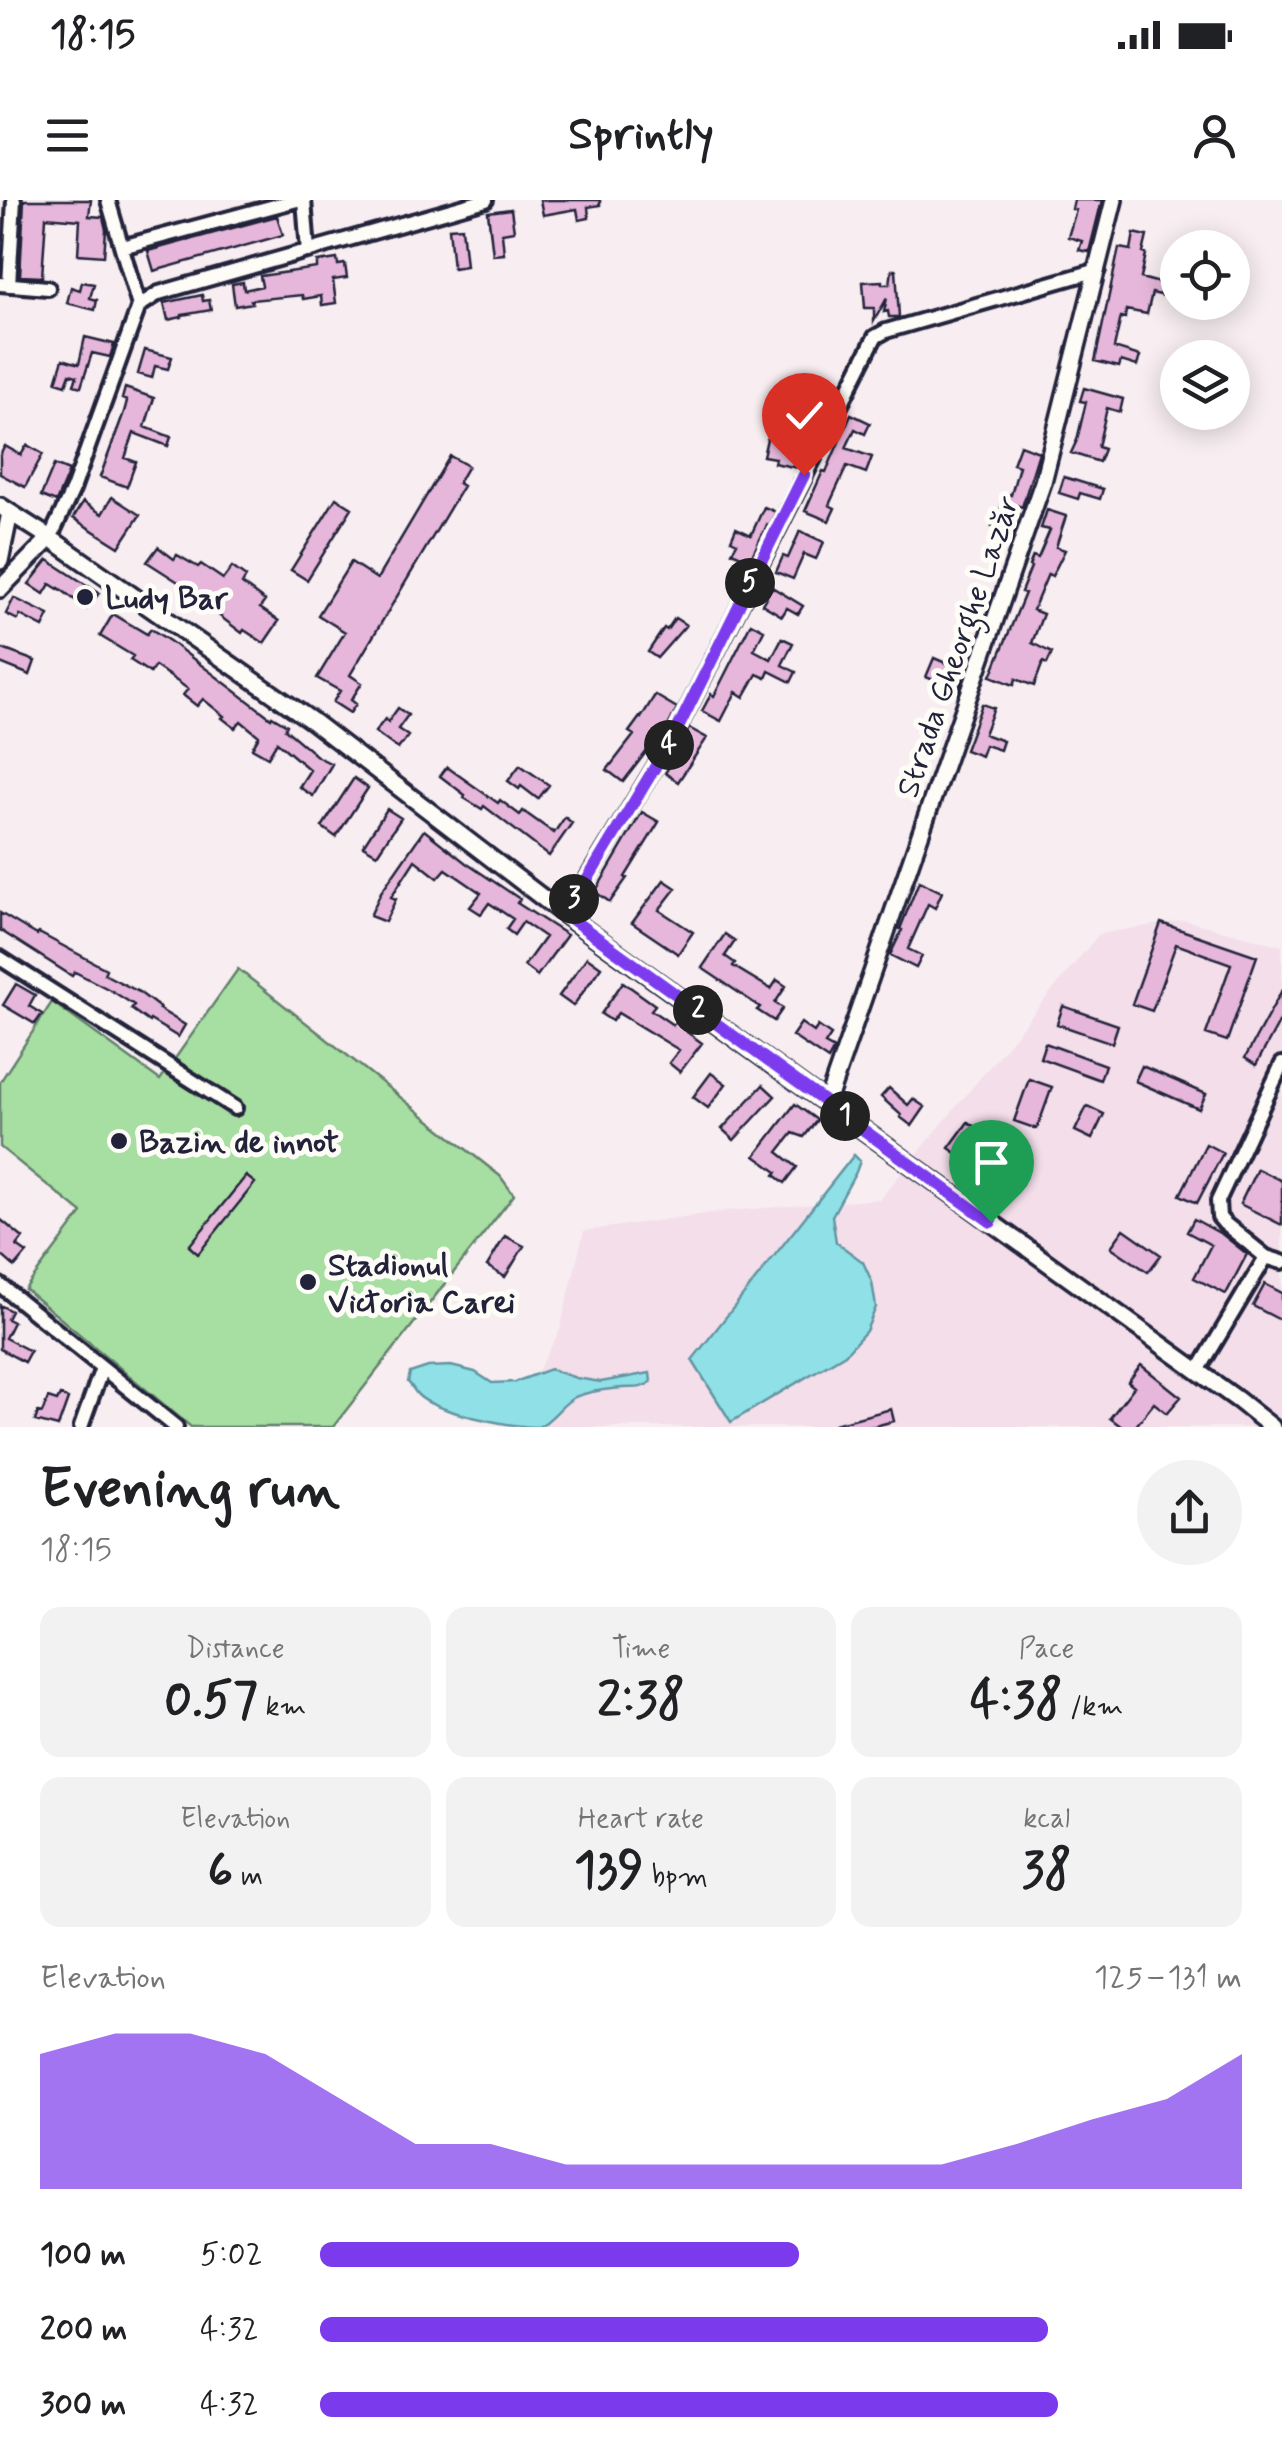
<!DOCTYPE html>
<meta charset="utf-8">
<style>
body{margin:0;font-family:Mynerve,sans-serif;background:#f2f2f2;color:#202124;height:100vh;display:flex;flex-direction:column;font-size:38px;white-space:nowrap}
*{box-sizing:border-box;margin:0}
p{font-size:32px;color:#757577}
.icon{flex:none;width:55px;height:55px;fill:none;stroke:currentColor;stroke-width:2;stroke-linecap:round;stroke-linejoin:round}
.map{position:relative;height:1227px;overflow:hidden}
.drawer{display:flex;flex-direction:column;background:#fff;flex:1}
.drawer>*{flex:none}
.fabs{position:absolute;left:1160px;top:30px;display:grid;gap:20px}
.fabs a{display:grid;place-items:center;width:90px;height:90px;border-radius:50%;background:#fff;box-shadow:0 5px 25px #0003;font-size:50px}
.pin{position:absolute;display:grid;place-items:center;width:85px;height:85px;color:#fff;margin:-102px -42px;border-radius:50% 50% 50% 0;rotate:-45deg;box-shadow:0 0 10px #0007}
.pin .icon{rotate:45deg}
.km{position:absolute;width:50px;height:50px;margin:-25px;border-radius:50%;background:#222;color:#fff;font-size:28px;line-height:50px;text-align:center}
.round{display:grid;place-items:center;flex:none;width:105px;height:105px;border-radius:52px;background:#f2f2f2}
.headline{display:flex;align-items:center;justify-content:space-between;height:170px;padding:0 40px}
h1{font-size:55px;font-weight:700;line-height:75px}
.figures{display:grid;grid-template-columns:repeat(3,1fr);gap:15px;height:170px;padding:10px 40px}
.figures div{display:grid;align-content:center;border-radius:20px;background:#f2f2f2;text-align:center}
.figures b{font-size:50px;font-weight:700}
.figures small{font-size:28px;font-weight:400}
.figures p{font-size:28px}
.chart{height:280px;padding:20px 40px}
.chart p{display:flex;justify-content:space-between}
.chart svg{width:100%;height:180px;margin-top:10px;fill:#7c3aed;opacity:.7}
ul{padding:0 40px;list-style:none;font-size:32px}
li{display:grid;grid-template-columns:160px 120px 1fr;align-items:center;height:75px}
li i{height:25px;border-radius:12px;background:#7c3aed}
.status{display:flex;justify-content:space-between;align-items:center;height:70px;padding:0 50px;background:#fff;direction:ltr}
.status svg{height:28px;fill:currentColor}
header{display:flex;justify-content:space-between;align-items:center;height:130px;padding:0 40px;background:#fff;font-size:45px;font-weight:700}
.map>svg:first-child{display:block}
.built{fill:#f3deea}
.green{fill:#a7dea2;stroke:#64806e;stroke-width:2.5}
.water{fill:#8fe1e7;stroke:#6395a2;stroke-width:2.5}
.building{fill:#e6b7da;stroke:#22223b;stroke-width:2.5}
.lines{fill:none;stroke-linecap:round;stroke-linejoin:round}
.minor-casing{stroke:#22223b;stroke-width:20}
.major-casing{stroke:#22223b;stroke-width:22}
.minor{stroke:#fdfcf7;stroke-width:12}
.major{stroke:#fdfcf7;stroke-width:15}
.route-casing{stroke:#fff;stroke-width:20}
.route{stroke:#7c3aed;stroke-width:12}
.poi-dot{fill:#22223b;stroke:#fdfcf7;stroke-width:4}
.labels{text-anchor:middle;stroke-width:10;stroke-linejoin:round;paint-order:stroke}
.poi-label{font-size:32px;font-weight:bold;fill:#22223b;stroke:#fdfcf7;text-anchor:start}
.street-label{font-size:32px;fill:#22223b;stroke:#fdfcf7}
</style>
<div class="status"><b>18:15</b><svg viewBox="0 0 49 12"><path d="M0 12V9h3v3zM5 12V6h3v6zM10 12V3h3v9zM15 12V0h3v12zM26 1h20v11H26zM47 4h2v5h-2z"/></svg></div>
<header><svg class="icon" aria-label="menu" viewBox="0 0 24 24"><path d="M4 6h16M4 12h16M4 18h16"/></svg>Sprintly<svg class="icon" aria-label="person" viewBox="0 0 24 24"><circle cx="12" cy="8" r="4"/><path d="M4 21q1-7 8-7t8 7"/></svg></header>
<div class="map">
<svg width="1282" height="1227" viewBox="0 0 1282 1227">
<rect width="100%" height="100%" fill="#f8eef1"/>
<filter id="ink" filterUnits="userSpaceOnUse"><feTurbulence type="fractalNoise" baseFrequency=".01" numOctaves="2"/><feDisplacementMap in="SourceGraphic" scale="20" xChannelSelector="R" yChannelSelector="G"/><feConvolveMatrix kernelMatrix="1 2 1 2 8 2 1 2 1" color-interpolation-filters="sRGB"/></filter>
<g filter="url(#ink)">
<!-- built -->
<path class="built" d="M1184 720 1282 746V1227H508L560 1130 584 1031 726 1011 880 999 1099 734Z"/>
<!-- green -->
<path class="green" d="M238 769 500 976 514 995 333 1227H191L25 1089 82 1013 0 947V882L52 802 160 880Z"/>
<!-- water -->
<path class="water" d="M854 955 860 961 856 972 832 1016 836 1042 863 1062 872 1082 876 1107 866 1131 845 1154 731 1222 692 1160Z
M451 1166 475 1172 492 1183 515 1182 550 1169 576 1178 601 1182 650 1173 651 1182C640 1190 634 1187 622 1188 609 1189 587 1192 575 1197 561 1204 552 1221 538 1227 514 1227 436 1213 418 1195 414 1191 412 1186 408 1182L410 1173 428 1167Z"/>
<!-- building -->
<path class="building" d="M24 0H91L89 16 103 17 106 30 104 56 78 54 80 20 46 17 42 77 20 76Z
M540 0H600V5L588 7 589 18 579 20 577 9 543 15Z
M1074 0H1102L1089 52 1079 50 1082 41 1068 37 1076 10 1072 9Z
M511 9 514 31 502 33 504 54 493 55 488 12Z
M277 16 283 35 154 71 148 51Z
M462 27 466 66 453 68 449 28Z
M1134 33 1147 36 1143 53 1146 54 1141 78 1167 85 1164 96 1152 93 1147 114 1126 110 1125 118 1121 117 1114 148 1140 156 1137 166 1121 161 1119 167 1095 161 1119 48 1131 50Z
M337 59 338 65 345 64 347 78 333 80 336 103 322 105 321 96 303 99 302 95 251 100 252 103 235 106 232 84 243 82 244 90 262 86 260 76 317 68V62Z
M892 70H896L899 117H889L888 111 884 112 887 98 874 121V108H865L863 82 882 81V84H890Z
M82 82 94 84 90 98 97 100 95 110 67 103 71 87 80 90Z
M202 95 203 101 209 100 211 110 182 115V117L168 120 164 103Z
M85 137 114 144 110 157 92 153 81 187 74 185 77 176 70 174 66 185 56 182 63 159 79 164Z
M145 150 172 157 168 169 155 166 152 178 138 174Z
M125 188 154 198 145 227 171 237 168 246 134 233 125 258 136 262 127 287 100 277 124 212 127 201 122 199Z
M1084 188 1123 199 1120 212 1107 208 1098 247 1104 249 1099 262 1071 253 1077 240 1086 202 1080 201Z
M851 214 870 223 865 234 855 229 846 248 872 257 866 273 847 266 829 305 835 308 829 321 805 311 823 271 826 272Z
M770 226 806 229 804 252 805 253 798 268 774 263 775 258 763 256Z
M27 245 43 254 25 287 0 274V255L5 246 21 255Z
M1020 245 1039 252 1022 307 1016 305 1009 323 1016 326 1010 343 1004 341 1007 334 992 327 1007 294 1011 295 1019 266 1013 264Z
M450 256 468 266 458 283 463 286 350 475 362 483 351 500 356 504 350 513 333 502 340 491 317 478 345 432 318 415 351 362 377 379Z
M54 265 69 271 56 302 41 296Z
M1064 277 1103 289 1100 299 1080 293 1078 299 1059 293Z
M112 297 140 315 119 347 73 318 83 302 102 314Z
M336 298 352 308 307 380 291 370Z
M764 307 776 312 769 326 767 325 750 360 732 352 737 343 731 340 736 328 751 335Z
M1047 310 1066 316 1056 347 1065 350 1052 376 1048 374 1033 410 1043 414 1032 443 1052 453 1047 464 1043 462 1034 486 1016 479 1014 485 991 476 1025 393 1021 392 1031 367 1029 366 1033 356 1038 358 1050 330 1041 328Z
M800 331 824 342 816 359 804 354 793 379 776 372 783 356 788 358Z
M158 347 174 359 177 355 198 367 201 364 223 379 232 367 246 377 242 384 265 401 260 408 279 421 264 443 244 430 242 433 205 405 208 401 147 362Z
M48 360 99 393 87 409 59 388 58 389 50 384 44 394 29 384Z
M772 387 803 406 798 414 787 408 782 416 762 404Z
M14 398 49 415 43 427 20 415 18 420 6 414Z
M113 414 147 434 151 429 171 442 271 518 272 516 287 525 285 529 318 557 332 564 313 596 299 587 310 570 277 542 268 557 252 548 259 536 241 521 235 528 222 518 224 516 203 499 197 506 183 495 188 489 155 466 150 473 130 460 133 456 100 436Z
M675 418 686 425 657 458 648 452 664 428 667 430Z
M751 423 764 430 754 450 771 459 782 438 793 443 782 465 796 472 791 482 769 471 766 478 757 474 744 497 736 492 721 521 702 511 711 494 714 496Z
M0 448 35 461 30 475 0 463Z
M934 458 955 467 952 473 963 478 958 490 926 477Z
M655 495 677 508 666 530 664 529 623 582 607 570 634 535 629 532 640 517 641 518Z
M982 504 994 508 984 534 1003 541 1000 550 985 545 981 556 965 550Z
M398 508 408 515 398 529 408 536 398 549 375 532 385 519 388 522Z
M689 528 707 538 678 582 665 573 681 548Z
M520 565 549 585 538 599 521 586 519 589 508 581Z
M447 567 498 603 500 600 520 615 523 611 554 633 565 617 572 623 549 656 484 606 482 609 464 598 465 595 440 576Z
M354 578 368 588 336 637 322 627Z
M387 609 401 618 377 654 363 646Z
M642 612 659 622 625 677 627 678 610 702 595 692Z
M424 630 466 663 520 699 517 703 567 735 537 776 524 766 545 737 523 722 514 735 506 729 513 719 489 703 481 714 470 707 481 693 446 669 438 678 415 660 391 697 396 699 385 722 370 716 381 692Z
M664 680 676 688 659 710 693 732 678 754 632 723Z
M919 681 942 692 935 708 928 704 908 749 922 756 916 768 890 755 902 730 900 729Z
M0 713 37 735 39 733 106 769 104 774 139 792 160 808 159 809 185 825 178 837 150 820 149 822 131 809 134 805 112 791 75 772 72 776 0 730Z
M1161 723 1257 756 1227 841 1206 834 1231 764 1176 744 1152 811 1132 804Z
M725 734 735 741 725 756 735 763 733 766 771 789 777 780 786 786 775 803 783 808 774 821 757 810 760 807 702 768Z
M587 757 601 767 573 806 559 796Z
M623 782 655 805 651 810 673 825 676 820 689 828 687 832 702 843 680 872 669 863 679 850 618 813 612 821 601 814Z
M16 784 35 795 29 806 42 814 35 824 3 805Z
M1282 790V817L1256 865 1245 858Z
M1063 806 1118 825 1112 843 1057 824Z
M801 823 814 832 818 826 831 835 825 844 834 849 828 860 792 836Z
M1045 843 1105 865 1100 880 1040 858Z
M1142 866 1206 894 1199 909 1135 881Z
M711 873 726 884 708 908 693 897Z
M1029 879 1052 887 1037 929 1014 921Z
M763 885 775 896 734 940 722 929Z
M889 888 908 905 913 899 925 907 912 926 900 917 901 915 881 897Z
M795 904 817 920 804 937 793 933 778 952 797 967 785 983 775 975 777 972 755 956Z
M1087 906 1104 914 1092 939 1075 931Z
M968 922 985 934 966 960 949 948Z
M1206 944 1223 953 1197 1003 1180 995Z
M1257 969 1282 981V1025L1240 1004Z
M246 976 255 983 198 1054 189 1046Z
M0 1019 23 1038 17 1046 27 1053 15 1067 0 1054Z
M1194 1019 1223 1035 1247 1054 1226 1094 1194 1078 1211 1045 1187 1032Z
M1124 1029 1161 1055 1148 1072 1111 1047Z
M505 1036 524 1046 505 1077 487 1066Z
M1265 1084 1282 1093V1121L1253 1106Z
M0 1105 11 1111 7 1119 13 1122 5 1138 30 1151 24 1162 0 1149Z
M1141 1165 1181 1197 1167 1213 1154 1203 1135 1227H1122L1110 1218 1134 1187 1128 1182Z
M60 1195 68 1199 58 1227 35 1221 38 1212 42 1213 48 1198 57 1201Z
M891 1209 894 1221 871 1227H835L834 1224Z"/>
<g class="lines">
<defs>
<path id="minor" d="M108 0 139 106
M304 0 308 51
M122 47 297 0
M0 84 48 88
M9 85 14 0
M50 338 73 289 139 106 159 93 486 0
M565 715 675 534 875 137 886 131 1098 70
M0 758 235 908
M1282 864 1218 1001 1219 1017 1224 1023 1266 1057 1282 1062
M0 1085 176 1227
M1198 1171 1266 1057
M81 1227 102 1168"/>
<path id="major" d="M0 306 50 338 312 521 565 715 1238 1200 1272 1227
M0 361 10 313
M0 389 50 338
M827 902 1043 282 1114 0"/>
</defs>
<!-- minor casing -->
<use href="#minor" class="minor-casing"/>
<!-- major casing -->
<use href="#major" class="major-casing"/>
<!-- minor -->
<use href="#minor" class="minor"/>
<!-- major -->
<use href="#major" class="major"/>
</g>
</g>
<g class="lines" filter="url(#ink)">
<defs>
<path id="route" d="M804 275 675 534 566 715 991 1022"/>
</defs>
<!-- route casing -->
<use href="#route" class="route-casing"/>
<!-- route -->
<use href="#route" class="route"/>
</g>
<!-- markers -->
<g class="poi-dot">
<circle cx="85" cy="397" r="10"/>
<circle cx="119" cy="941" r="10"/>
<circle cx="308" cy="1082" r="10"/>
</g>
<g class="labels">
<!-- poi labels -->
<g class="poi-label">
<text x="105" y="408">Ludy Bar</text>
<text x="139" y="952">Bazin de innot</text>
<text x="328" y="1075">Stadionul<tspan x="328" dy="37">Victoria Carei</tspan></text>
</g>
<!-- street labels -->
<g class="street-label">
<text transform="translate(957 446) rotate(-71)" y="11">Strada Gheorghe Lazăr</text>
</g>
</g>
</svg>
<div class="fabs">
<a><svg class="icon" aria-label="locate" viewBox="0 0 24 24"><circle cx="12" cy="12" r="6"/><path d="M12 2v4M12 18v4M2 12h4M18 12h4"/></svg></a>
<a><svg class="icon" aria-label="layers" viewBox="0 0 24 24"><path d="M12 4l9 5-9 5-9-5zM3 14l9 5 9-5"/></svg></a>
</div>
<div class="pin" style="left:991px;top:1022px;background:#1e9e55"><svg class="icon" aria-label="arrive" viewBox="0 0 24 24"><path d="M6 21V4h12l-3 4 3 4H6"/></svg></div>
<div class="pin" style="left:804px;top:275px;background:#d93025"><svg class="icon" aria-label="check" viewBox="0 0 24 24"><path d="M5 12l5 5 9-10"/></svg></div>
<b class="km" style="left:845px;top:916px">1</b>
<b class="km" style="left:698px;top:810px">2</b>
<b class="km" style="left:574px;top:699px">3</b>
<b class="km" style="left:669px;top:545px">4</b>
<b class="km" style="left:750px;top:383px">5</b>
</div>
<section class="drawer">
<div class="headline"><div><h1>Evening run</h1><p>18:15</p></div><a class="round"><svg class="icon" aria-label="share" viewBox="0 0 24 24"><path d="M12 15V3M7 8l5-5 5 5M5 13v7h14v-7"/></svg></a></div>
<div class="figures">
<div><p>Distance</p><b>0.57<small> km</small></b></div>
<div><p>Time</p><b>2:38</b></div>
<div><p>Pace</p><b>4:38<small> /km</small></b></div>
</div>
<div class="figures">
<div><p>Elevation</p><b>6<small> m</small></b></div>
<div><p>Heart rate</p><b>139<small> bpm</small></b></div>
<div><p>kcal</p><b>38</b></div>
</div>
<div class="chart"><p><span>Elevation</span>125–131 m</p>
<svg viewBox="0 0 160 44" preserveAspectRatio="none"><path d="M0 44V11L10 6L20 6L30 11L40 22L50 33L60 33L70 38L80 38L90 38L100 38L110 38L120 38L130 33L140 27L150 22L160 11V44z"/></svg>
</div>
<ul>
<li><b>100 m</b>5:02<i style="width:52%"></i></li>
<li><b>200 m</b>4:32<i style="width:79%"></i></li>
<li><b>300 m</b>4:32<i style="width:80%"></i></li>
</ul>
</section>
